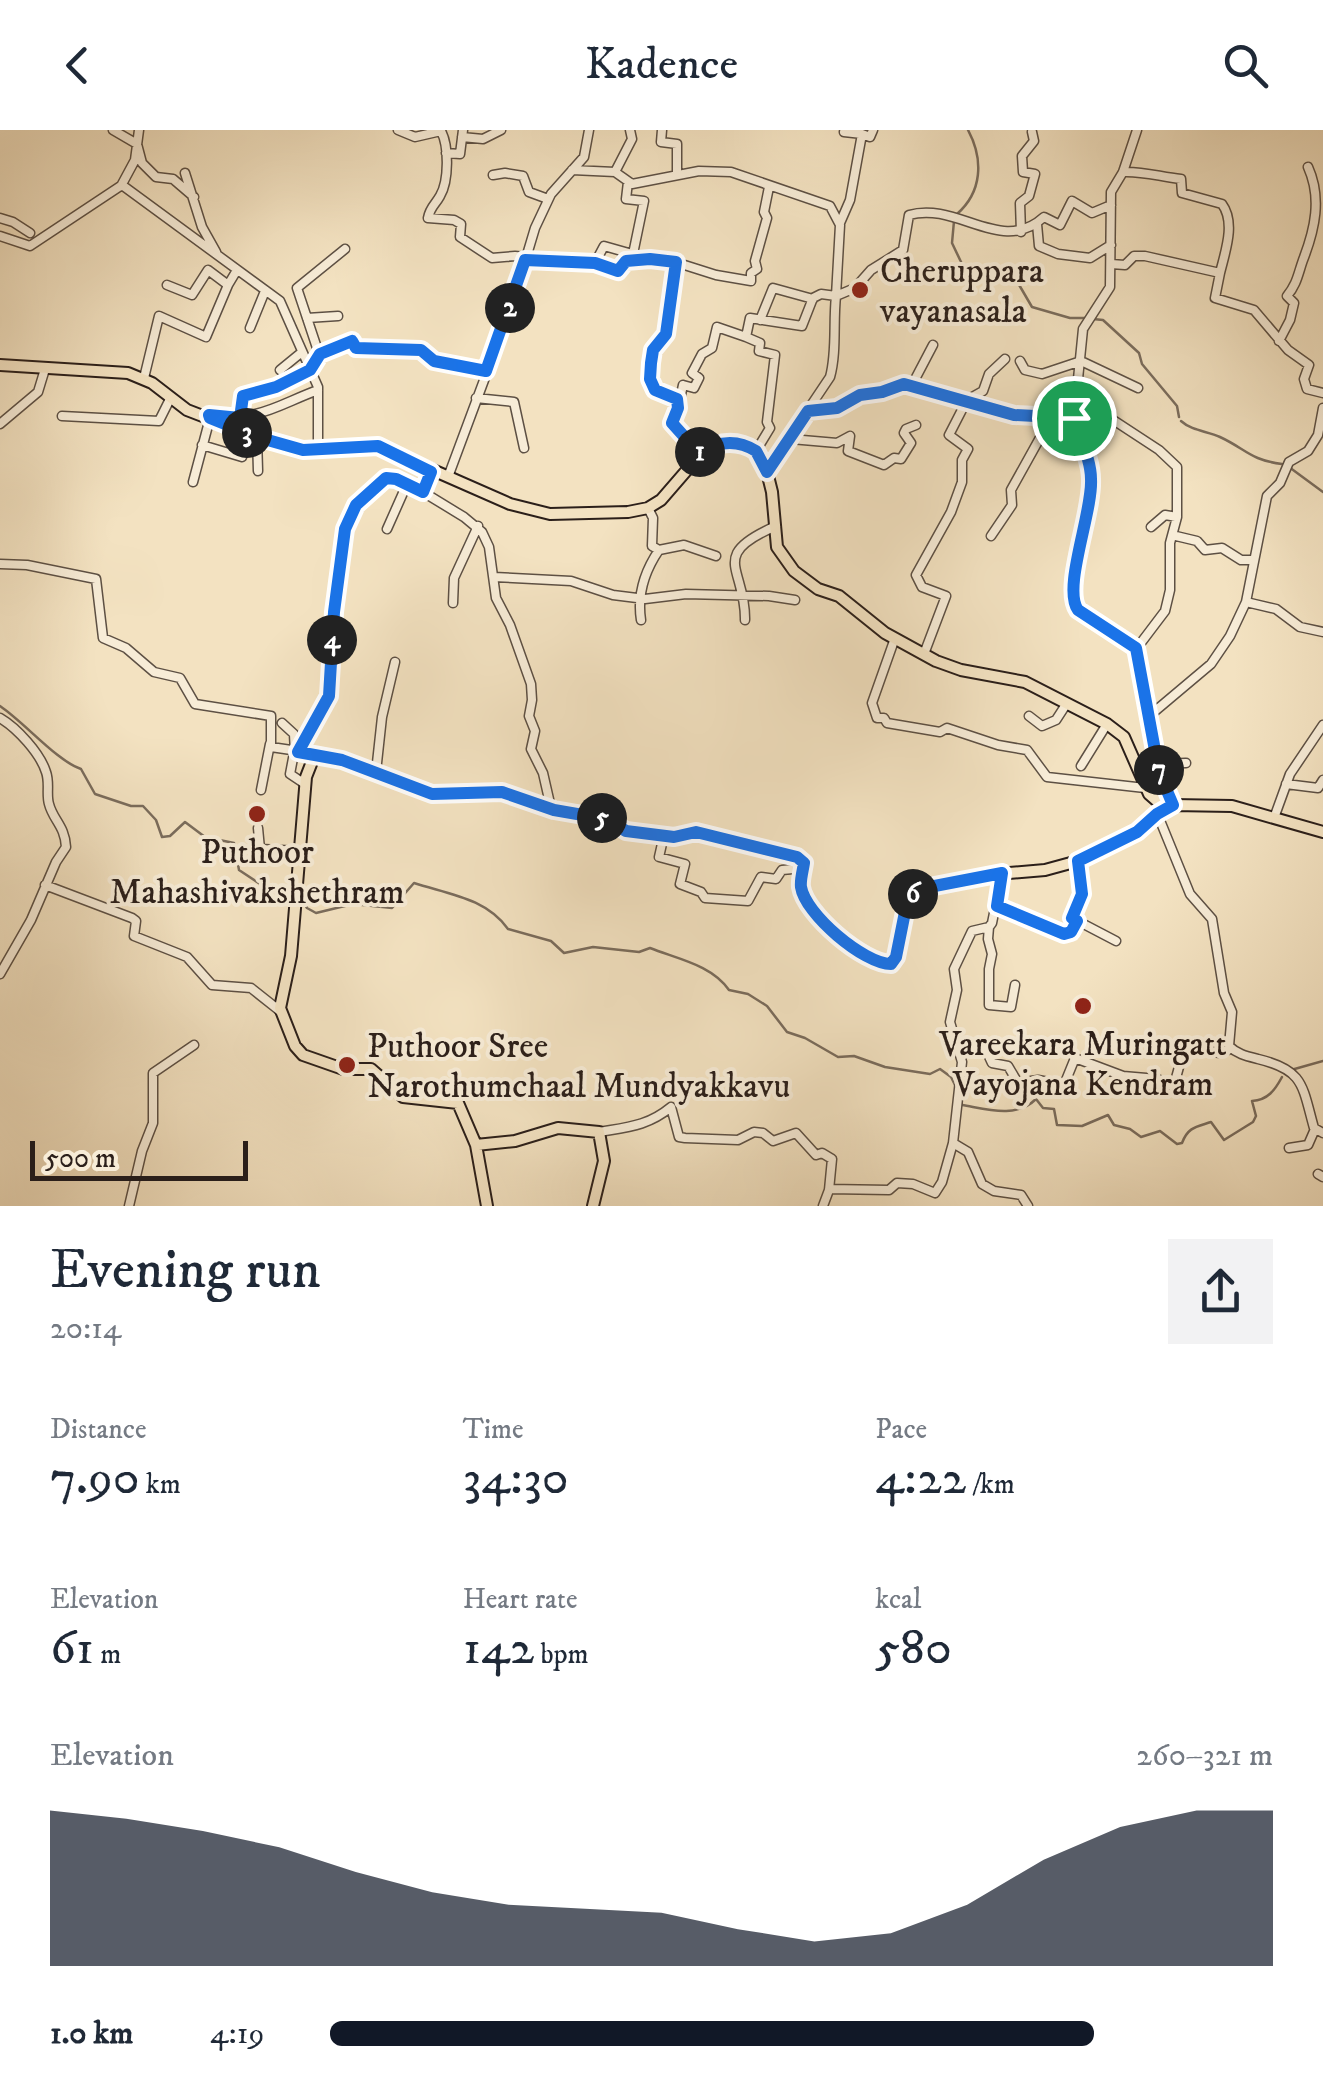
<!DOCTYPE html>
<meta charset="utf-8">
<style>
body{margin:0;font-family:"IM FELL DW Pica",serif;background:#f2f2f3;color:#1f2937;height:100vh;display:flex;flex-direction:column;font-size:38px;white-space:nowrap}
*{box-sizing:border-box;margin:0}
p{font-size:32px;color:#747a83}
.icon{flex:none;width:55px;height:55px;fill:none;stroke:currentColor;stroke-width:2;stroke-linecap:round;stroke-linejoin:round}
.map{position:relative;height:1076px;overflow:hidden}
.details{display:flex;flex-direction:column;background:#fff;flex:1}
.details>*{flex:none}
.scale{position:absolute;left:30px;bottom:25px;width:218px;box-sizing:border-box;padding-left:10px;border:5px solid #2b1f1a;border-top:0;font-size:28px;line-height:35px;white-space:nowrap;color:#2b1f1a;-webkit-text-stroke:8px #f7ecd7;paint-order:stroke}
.pin{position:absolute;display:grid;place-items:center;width:85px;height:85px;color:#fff;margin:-42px;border:5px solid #fff;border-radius:50%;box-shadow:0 2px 10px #0007}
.km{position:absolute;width:50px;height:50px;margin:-25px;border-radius:50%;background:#222;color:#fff;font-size:28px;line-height:50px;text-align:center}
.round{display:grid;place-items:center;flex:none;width:105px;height:105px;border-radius:0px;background:#f2f2f3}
.overview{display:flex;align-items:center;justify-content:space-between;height:170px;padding:0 50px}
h1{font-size:55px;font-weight:600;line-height:75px}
.stats{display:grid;grid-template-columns:repeat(3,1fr);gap:15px;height:170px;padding:10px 50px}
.stats div{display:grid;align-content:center}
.stats b{font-size:50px;font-weight:600}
.stats small{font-size:28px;font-weight:400}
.stats p{font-size:28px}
.chart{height:280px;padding:20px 50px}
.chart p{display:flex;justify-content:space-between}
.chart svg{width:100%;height:180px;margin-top:10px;fill:#111827;opacity:.7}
ul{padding:0 50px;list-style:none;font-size:32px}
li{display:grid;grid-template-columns:160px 120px 1fr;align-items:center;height:75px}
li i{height:25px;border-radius:12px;background:#111827}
header{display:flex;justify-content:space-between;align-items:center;height:130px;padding:0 50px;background:#fff;font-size:45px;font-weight:600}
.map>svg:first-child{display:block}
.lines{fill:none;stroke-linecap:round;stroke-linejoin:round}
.stream{stroke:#7a6c5c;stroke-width:2.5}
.minor-casing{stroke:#5d5044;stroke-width:11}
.major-casing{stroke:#2b1f1a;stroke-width:14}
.minor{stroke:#f7ecd7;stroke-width:8}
.major{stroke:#f3e2c1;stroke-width:10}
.route-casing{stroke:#fff;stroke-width:20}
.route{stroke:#1a73e8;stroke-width:12}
.poi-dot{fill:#8f2418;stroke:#f7ecd7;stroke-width:4}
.labels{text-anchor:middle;stroke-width:8;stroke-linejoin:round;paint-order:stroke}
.poi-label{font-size:35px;fill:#2b1f1a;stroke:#f7ecd7;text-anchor:start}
</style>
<header><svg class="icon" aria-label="back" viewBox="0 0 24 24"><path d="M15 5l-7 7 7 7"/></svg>Kadence<svg class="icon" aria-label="search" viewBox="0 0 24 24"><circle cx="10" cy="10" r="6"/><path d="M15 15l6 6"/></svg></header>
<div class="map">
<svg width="1323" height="1076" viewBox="0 0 1323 1076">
<rect width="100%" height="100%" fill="#f3e2c1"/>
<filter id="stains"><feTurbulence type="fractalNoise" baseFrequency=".002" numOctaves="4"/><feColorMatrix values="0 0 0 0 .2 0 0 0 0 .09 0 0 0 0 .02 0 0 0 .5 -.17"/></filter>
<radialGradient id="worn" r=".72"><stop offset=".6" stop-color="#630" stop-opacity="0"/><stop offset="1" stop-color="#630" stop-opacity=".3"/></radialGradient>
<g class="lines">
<!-- stream -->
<path class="stream" d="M957 84C982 62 984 30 968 0
M954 91 952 113 962 134 1018 153 1032 177 1070 188H1086
M1093 189 1103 190 1139 223 1142 234 1177 276 1179 287
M1181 291C1192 301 1207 301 1220 307 1246 319 1250 330 1282 334
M1289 337 1323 362
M0 576C25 593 57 631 81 639L95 664 131 676H143L156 690 162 707 170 706 185 692 205 707 234 713 239 740 260 754 291 763
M300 766 307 778 316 783 353 774 392 778 414 753C448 764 486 768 508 799L551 811 564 823 593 817 639 822 650 818C678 829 712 835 729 860L748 864 767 876 787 902 805 908 838 927 854 926 885 937 930 944 940 939 951 947 956 957
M1291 940 1323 931
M961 967 962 975C986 979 1016 989 1036 969L1043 978 1054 979 1057 995 1082 996 1108 985 1114 995 1130 999 1141 1007 1160 1001 1177 1014 1182 1013C1188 997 1196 997 1211 992L1224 1010 1253 992 1256 986 1252 971C1268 970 1275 960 1282 947"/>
<defs>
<path id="minor" d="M113 0 137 14 142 33 156 47 173 49 194 67
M398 0 415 7 441 1C449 16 449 51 440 66 435 75 430 77 428 88L454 90 461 94 460 107 492 128 515 126 595 133 604 116 650 129 675 132C673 146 670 195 666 203 656 225 641 232 655 261L677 269 678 278 672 293 699 323
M662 0 661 12 677 14V44
M1137 0 1123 42 1111 62 1110 157 1083 199 1074 289 1092 345 1089 378 1073 444V473L1078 480 1137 518 1144 574 1159 642 1173 675
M862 4 870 7 873 0
M462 7 483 9 501 0
M446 23 460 24 463 0
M572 40 615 42 632 54 699 41 731 42 830 76 840 95 836 166 855 158 871 140 903 120 909 85C958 71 1001 126 1044 87L1060 95 1072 71 1092 83 1111 75
M615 42 632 9 630 0
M1123 42C1143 41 1161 47 1181 49L1182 63 1222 74C1236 93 1225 122 1220 143
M185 43 202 97 216 122
M493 45 505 43 523 46 529 62 548 69
M628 52 626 69 644 71 633 124
M121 56 135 30 139 0
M0 88 13 92 30 103
M840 93 850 70 862 4 844 2
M1037 94 1039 116 1058 124 1090 128 1111 115
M1021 102 1020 73 1029 66 1035 44 1023 42 1022 26 1034 11 1032 2
M0 106 30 116 122 55 280 171 318 257V319
M675 132 716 145 751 151V143L757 139 755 131 767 88 764 82 769 57
M595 133 618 141 626 131 644 130
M1111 134 1125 135 1134 126H1145L1220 143 1215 168 1254 180 1288 220 1309 235 1304 249 1307 259 1323 263
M167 155 192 165 208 140 228 155 237 140
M307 188 338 186
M760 190 773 158 813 169
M250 198 265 161
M1279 211 1290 190 1294 173 1287 166C1297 154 1298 144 1303 130 1315 99 1322 68 1308 37
M319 224 352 211 356 217 421 220 434 231 486 241
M1020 231 1025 240 1042 244 1081 231 1138 258
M280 240 302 222
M144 248 159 186 206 207 228 155
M912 255 933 215
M476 268 514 272 524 318
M679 274 683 255 694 258 699 248 692 243 702 224 712 218 717 197 746 207
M1075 280 1101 282 1159 320 1177 337V387
M808 281 837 277 860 265 882 262 904 254 1014 285 1075 287
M62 286 159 291 170 269
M208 287 213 284C259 292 277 275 318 260
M240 288 243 266 276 257 311 240 319 224 297 158 345 119
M0 294 38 262 45 239
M257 307 258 341
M791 309 837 313 850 306 848 321 884 335 894 328 901 329 911 313 904 303 906 299 916 295
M202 315 242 327
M756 321 770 298 767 292 775 225 759 221 760 213 746 207 750 188 802 196 813 168 821 164 836 166C833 193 837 222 830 247L767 341
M448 347 512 175 535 98 551 64 584 27 589 0
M193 352 210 288
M387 399 407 354
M991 406 1012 375 1011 360 1041 306 1040 286
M1176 406 1197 411 1205 420 1222 418 1241 430H1253
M659 420 684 415 716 426
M0 434 27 435 96 449 103 508 126 518 154 542 180 548 195 574 271 586V617L298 621
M494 447 571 451 613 465 645 469 686 464 769 466 795 470
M1246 472 1276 479 1300 497 1323 502
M453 473 454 448 478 396
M641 490C637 464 644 442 659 420L652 416 653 388 648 378
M745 490C746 438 707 426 776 396
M895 508 872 573 877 588H884L887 593 940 602 947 598 998 615 1027 620 1047 647 1145 658
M1137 518 1165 481 1170 460V413L1177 387 1165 385 1151 397
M924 524 946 466 922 457 916 445 951 382 962 352V330L968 319 949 305 967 270 983 261 989 244 1005 229
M1029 586 1042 596 1056 590 1067 573
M1148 587 1211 534 1230 506 1246 472 1267 366 1280 353 1289 332 1308 321 1318 305 1323 278
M0 588C17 598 40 623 46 642 50 653 46 664 49 674 53 690 65 696 66 717L56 732 31 790 0 844
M282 593 294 604 295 623
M294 623 290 644 305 654
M315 624 298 621 329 566 333 482 345 399 356 375 383 349H396L423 362 464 387 482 402 489 417 496 468 510 495 531 554 532 570 529 586 535 601 531 619 543 643 551 678
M1158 634 1186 633
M1081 636 1107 594
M376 642 382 587 395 532
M1286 654 1318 658 1323 650
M261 660 270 614
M1157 683 1190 764 1212 789 1224 863 1232 882 1229 916C1237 924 1246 926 1258 929 1304 940 1302 955 1314 998L1323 1003
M1274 688 1290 644 1323 595
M258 698 260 719 300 721
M664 705 659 727 685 734 680 754 701 762 705 768 748 771 761 747 776 749 782 740 804 738
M1078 731 1082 764 1072 788 1116 811
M1002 743 992 793 989 797 972 801 954 839 957 860 950 892 962 932 953 1013 968 1022 982 1054 994 1061 1021 1065 1028 1076
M45 755 132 788 136 791 134 806 187 827 212 855 251 858 280 881
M997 776 1064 804 1071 802 1077 791
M989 797 988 809 992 824 989 839V875L1011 877 1015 855
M961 920H986L992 933 1008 936 1018 953 1038 950 1064 955 1075 928 1123 946 1158 949 1161 955H1174L1184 919 1221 923 1230 919
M599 1002C628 997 648 996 671 977L679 1007 685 1008 738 1010 754 1002 763 1003 773 1011 796 1003 816 1025 822 1023 832 1029 829 1060 823 1076
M1289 1018 1308 1015 1315 999
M1318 1044 1323 1047
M829 1059 889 1060 897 1053 913 1054 935 1063 942 1052 953 1013
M129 1076 142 1021 153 993V943L194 915"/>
<path id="major" d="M0 235 128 243 152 253 187 280 257 307 303 319 378 316 510 374 550 384 628 382 648 378 661 370 706 318 725 312 746 315 756 321 765 334 772 362 777 417 794 441 818 459 839 466 885 503 936 531 961 540 1025 552 1107 594 1124 607 1149 664 1165 678
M423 362 431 341
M476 1015 487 1076
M593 1076 604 1031 599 1002 558 998 515 1011 476 1015 458 973 403 967 371 939H343L303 925 295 916 280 878 291 826 306 647 315 624 373 641 433 664 501 662 554 680 606 689 626 701 674 707 697 702 797 727 804 733C803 740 800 750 801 757 805 784 863 832 889 835 908 814 896 779 919 759L985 745 1045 740 1078 731 1137 702 1157 683 1173 675 1232 676 1323 702"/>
</defs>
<!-- minor casing -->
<use href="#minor" class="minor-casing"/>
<!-- major casing -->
<use href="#major" class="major-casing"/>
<!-- minor -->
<use href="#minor" class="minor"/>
<!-- major -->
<use href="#major" class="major"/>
</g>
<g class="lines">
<defs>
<path id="route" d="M650 129 676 132 666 204 653 220 651 233 650 249 655 260 677 269 678 278 672 293 699 323C718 311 737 309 756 321L767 342 808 281 837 278 860 265 882 262 904 254 1014 285 1074 288C1079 307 1091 329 1091 349 1093 382 1062 458 1078 480L1136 518 1159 642 1173 675 1157 684 1137 702 1078 731 1082 764 1072 788 1077 791 1071 802 1064 804 997 776 1002 743 919 759 906 777 896 827 891 834C864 834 805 784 801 757 800 750 803 740 804 733L797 727 696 702 674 707 626 701 606 689 554 680 502 662 432 664 342 630 298 622 329 566 334 482 345 399 356 375 386 348 396 349 423 362 431 342 378 316 303 320 257 307 210 288 209 285 240 288 243 266 276 257 310 240 320 224 352 211 356 218 421 220 434 231 486 241 525 130 595 133 618 141 626 131Z"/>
</defs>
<!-- route casing -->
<use href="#route" class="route-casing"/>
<!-- route -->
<use href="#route" class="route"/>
</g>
<!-- markers -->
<g class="poi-dot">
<circle cx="860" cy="160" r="10"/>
<circle cx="257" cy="684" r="10"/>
<circle cx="1083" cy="876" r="10"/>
<circle cx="347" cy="935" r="10"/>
</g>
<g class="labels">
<!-- poi labels -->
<g class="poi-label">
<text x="880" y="152">Cheruppara<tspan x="880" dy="40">vayanasala</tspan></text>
<text x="257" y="733" text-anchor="middle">Puthoor<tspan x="257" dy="40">Mahashivakshethram</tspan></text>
<text x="1083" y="925" text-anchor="middle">Vareekara Muringatt<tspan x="1083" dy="40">Vayojana Kendram</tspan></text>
<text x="367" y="927">Puthoor Sree<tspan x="367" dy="40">Narothumchaal Mundyakkavu</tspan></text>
</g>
</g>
<rect width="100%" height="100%" filter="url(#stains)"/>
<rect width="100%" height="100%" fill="url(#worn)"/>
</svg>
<div class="scale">500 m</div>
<div class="pin" style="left:1074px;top:288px;background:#1e9e55"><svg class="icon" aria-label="arrive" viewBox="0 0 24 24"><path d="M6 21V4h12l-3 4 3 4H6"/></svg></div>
<b class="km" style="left:700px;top:322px">1</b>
<b class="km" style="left:510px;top:178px">2</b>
<b class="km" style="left:247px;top:303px">3</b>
<b class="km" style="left:332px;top:510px">4</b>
<b class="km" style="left:602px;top:688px">5</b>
<b class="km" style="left:913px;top:764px">6</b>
<b class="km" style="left:1159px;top:640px">7</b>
</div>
<section class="details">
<div class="overview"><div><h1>Evening run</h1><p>20:14</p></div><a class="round"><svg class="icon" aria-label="share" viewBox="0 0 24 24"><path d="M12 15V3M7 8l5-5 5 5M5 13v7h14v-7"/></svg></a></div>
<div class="stats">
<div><p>Distance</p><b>7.90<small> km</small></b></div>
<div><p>Time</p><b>34:30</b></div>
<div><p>Pace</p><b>4:22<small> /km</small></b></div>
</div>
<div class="stats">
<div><p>Elevation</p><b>61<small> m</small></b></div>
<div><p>Heart rate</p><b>142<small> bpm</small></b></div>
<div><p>kcal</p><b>580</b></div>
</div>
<div class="chart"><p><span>Elevation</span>260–321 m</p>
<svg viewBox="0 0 160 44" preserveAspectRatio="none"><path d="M0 44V6L10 8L20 11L30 15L40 21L50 26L60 29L70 30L80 31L90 35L100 38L110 36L120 29L130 18L140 10L150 6L160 6V44z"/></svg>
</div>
<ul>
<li><b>1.0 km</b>4:19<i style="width:81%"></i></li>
</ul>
</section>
